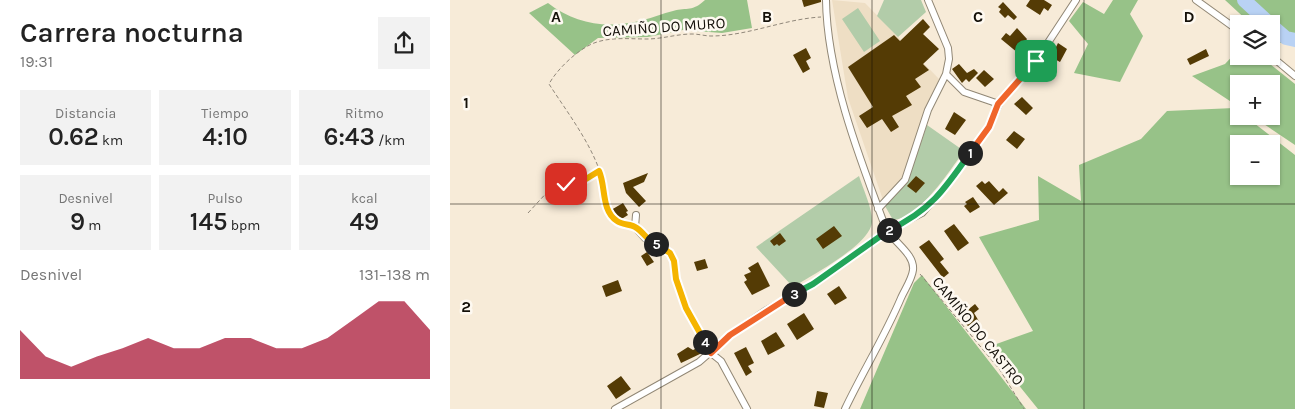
<!DOCTYPE html>
<html lang="es">
<meta charset="utf-8">
<style>
body{margin:0;font-family:Karla,sans-serif;background:#f2f2f2;color:#222;height:100vh;display:flex;flex-direction:column;font-size:19px;white-space:nowrap}
*{box-sizing:border-box;margin:0}
p{font-size:16px;color:#767676}
.icon{flex:none;width:28px;height:28px;fill:none;stroke:currentColor;stroke-width:2;stroke-linecap:round;stroke-linejoin:round}
.map{position:relative;flex:1;overflow:hidden}
.panel{display:flex;flex-direction:column;background:#fff;width:450px}
.panel>*{flex:none}
.buttons{position:absolute;left:780px;top:15px;display:grid;gap:10px}
.buttons a{display:grid;place-items:center;width:50px;height:50px;border-radius:0px;background:#fff;box-shadow:0 1px 4px #0004;font-size:25px}
.pin{position:absolute;display:grid;place-items:center;width:42px;height:42px;color:#fff;margin:-21px;border-radius:10px;box-shadow:0 2px 8px #0006}
.km{position:absolute;width:25px;height:25px;margin:-12px;border-radius:50%;background:#222;color:#fff;font-size:14px;line-height:25px;text-align:center}
.round{display:grid;place-items:center;flex:none;width:52px;height:52px;border-radius:0px;background:#f2f2f2}
.summary{display:flex;align-items:center;justify-content:space-between;height:85px;padding:0 20px}
h1{font-size:28px;font-weight:600;line-height:38px}
.metrics{display:grid;grid-template-columns:repeat(3,1fr);gap:8px;height:85px;padding:5px 20px}
.metrics div{display:grid;align-content:center;border-radius:0px;background:#f2f2f2;text-align:center}
.metrics b{font-size:25px;font-weight:600}
.metrics small{font-size:14px;font-weight:400}
.metrics p{font-size:14px}
.chart{height:140px;padding:10px 20px}
.chart p{display:flex;justify-content:space-between}
.chart svg{width:100%;height:90px;margin-top:5px;fill:#a5092b;opacity:.7}
main{display:flex;flex:1;min-height:0}
.map>svg:first-child{display:block}
.built{fill:#eedec4}
.green{fill:#b2cca9}
.forest{fill:#97c288;fill-rule:evenodd}
.lines{fill:none;stroke-linecap:round;stroke-linejoin:round}
.river{stroke:#b9d2f4;stroke-width:14}
.building{fill:#543b05}
.street-casing{stroke:#918775;stroke-width:8}
.path{stroke:#90877a;stroke-width:1;stroke-dasharray:4 2.5;stroke-linecap:butt}
.street{stroke:#fff;stroke-width:6}
.split-1-casing{stroke:#fff;stroke-width:10}
.split-2-casing{stroke:#fff;stroke-width:10}
.split-3-casing{stroke:#fff;stroke-width:10}
.split-4-casing{stroke:#fff;stroke-width:10}
.split-5-casing{stroke:#fff;stroke-width:10}
.split-6-casing{stroke:#fff;stroke-width:10}
.split-1{stroke:#f0652b;stroke-width:6}
.split-2{stroke:#22a559;stroke-width:6}
.split-3{stroke:#22a559;stroke-width:6}
.split-4{stroke:#f0652b;stroke-width:6}
.split-5{stroke:#f5b400;stroke-width:6}
.split-6{stroke:#f5b400;stroke-width:6}
.grid{fill:none;stroke:#141009;stroke-width:1;stroke-opacity:0.55}
.labels{text-anchor:middle;stroke-width:5;stroke-linejoin:round;paint-order:stroke}
.street-label{font-size:15px;fill:#141009;stroke:#fef9f1}
.grid-label{font-size:16px;text-anchor:middle;font-weight:bold;fill:#141009;stroke:#fef9f1;stroke-width:5;stroke-linejoin:round;paint-order:stroke}
</style>
<main>
<section class="panel">
<div class="summary"><div><h1>Carrera nocturna</h1><p>19:31</p></div><a class="round"><svg class="icon" aria-label="share" viewBox="0 0 24 24"><path d="M12 15V3M7 8l5-5 5 5M5 13v7h14v-7"/></svg></a></div>
<div class="metrics">
<div><p>Distancia</p><b>0.62<small> km</small></b></div>
<div><p>Tiempo</p><b>4:10</b></div>
<div><p>Ritmo</p><b>6:43<small> /km</small></b></div>
</div>
<div class="metrics">
<div><p>Desnivel</p><b>9<small> m</small></b></div>
<div><p>Pulso</p><b>145<small> bpm</small></b></div>
<div><p>kcal</p><b>49</b></div>
</div>
<div class="chart"><p><span>Desnivel</span>131–138 m</p>
<svg viewBox="0 0 160 44" preserveAspectRatio="none"><path d="M0 44V20L10 33L20 38L30 33L40 29L50 24L60 29L70 29L80 24L90 24L100 29L110 29L120 24L130 15L140 6L150 6L160 20V44z"/></svg>
</div>
</section>
<div class="map">
<svg width="845" height="409" viewBox="0 0 845 409">
<rect width="100%" height="100%" fill="#f7ebd8"/>
<!-- built -->
<path class="built" d="M382 0 415 3 489 79 472 118 454 177 433 200 398 98Z"/>
<!-- green -->
<path class="green" d="M434 0H471L476 12 448 37 427 16Z
M408 8 430 41 414 52 392 19Z
M477 125 514 151C500 170 469 219 443 220L435 206 458 181Z
M409 176C413 189 422 207 422 221 422 244 362 275 343 287L306 247Z"/>
<!-- forest -->
<path class="forest" d="M255 0H297L302 28 272 33 233 30 198 37 148 38 125 55 79 13 98 3C126 25 159 29 193 20 203 18 213 13 223 11 238 7 242 12 255 0Z
M663 0H688L680 14 693 36 670 82 624 73 638 44 619 21 633 2 654 14Z
M775 0H845V44L822 42 821 24H801Z
M789 49V56H810L845 84V145L802 116H821V84H789V107L742 76 775 64Z
M784 108 789 111V116H795L845 155V409H588L538 347 583 331 529 237 589 220 588 176 631 201 629 165 691 139 717 111ZM789 144H821V176H789Z
M472 275 576 409H410L464 283Z"/>
<g class="lines">
<!-- river -->
<path class="river" d="M794 0 820 24
M821 25 836 38 845 40"/>
</g>
<!-- building -->
<path class="building" d="M352 0H371V2L354 7Z
M580 0H594L602 5 598 11 594 8 590 15 576 6Z
M553 2 567 17 564 20 558 15 555 18 549 12 551 9 548 7Z
M473 19 480 27 473 34 489 49 473 64 479 70 465 79 471 87 456 96 462 105 442 116 449 127 441 132 432 119 417 128 409 116 423 107 398 67 444 35 450 41Z
M567 28 577 39 568 53 551 39 556 33 560 36Z
M608 43 617 49 610 62 601 57Z
M356 48 361 58 356 61 360 69 353 73 343 55Z
M756 49 759 56 740 65 737 59Z
M509 64 517 73 524 69 528 73 519 82 516 79 512 83 502 69Z
M596 65 606 74 598 81 589 73Z
M534 70 544 79 535 87 526 78Z
M572 97 583 108 576 115 564 104Z
M504 112 516 120 505 135 495 129Z
M564 131 575 139 567 149 556 140Z
M198 173 194 182 183 187 196 201 189 207 176 193 173 183Z
M466 176 475 183 466 193 457 186Z
M532 181 535 184 539 181 549 192 553 188 558 193 544 205 526 186Z
M523 197 530 207 520 213 514 206 517 204 515 202Z
M173 203 178 211 176 212 178 215 170 220 161 210Z
M504 224 519 243 508 251 494 231Z
M384 226 392 236 373 249 366 239Z
M330 233 336 241 329 246 327 244 324 246 320 241Z
M479 240 494 259 490 262 499 273 493 278 469 247Z
M197 252 204 262 197 266 191 256Z
M255 259 258 268 247 271 244 262Z
M308 262 320 286 302 295 294 282 297 280 294 275 301 272 298 268Z
M168 280 172 291 156 297 152 286Z
M389 286 397 298 385 305 377 294Z
M525 304 529 309 524 313 530 323 522 330 516 324 520 320 514 313Z
M354 313 364 329 347 340 337 324Z
M326 332 335 346 318 355 311 341Z
M238 347 243 350 249 347 252 353 231 363 227 354Z
M296 347 304 363 298 366 302 372 296 376 284 353Z
M171 376 181 389 166 399 157 386Z
M367 391 378 393 374 408 364 406Z"/>
<g class="lines">
<defs>
<path id="street" d="M376 0C377 74 409 157 435 226 441 241 465 253 463 270 462 279 455 289 451 298 435 336 413 371 395 409
M746 0 789 31
M821 56 845 76
M496 74 514 92 549 104
M428 209 455 180 478 110 496 74 499 59 498 48 478 0
M186 215 185 227 195 238 220 253 224 261 226 279 236 308 261 353 271 361 297 409
M165 409 249 362 280 335 315 311 363 284 437 231 472 213 500 181 539 127 549 104 586 61 626 0"/>
</defs>
<!-- street casing -->
<use href="#street" class="street-casing"/>
<!-- path -->
<path class="path" d="M78 213 101 188 137 179 148 171
M178 225C171 223 165 222 162 216 154 203 155 189 151 175 141 143 117 112 99 84 107 69 130 47 147 42 163 37 180 39 197 39 212 39 227 34 242 34 249 34 255 36 261 36 298 36 334 19 371 17
M470 274 550 370 574 409"/>
<!-- street -->
<use href="#street" class="street"/>
</g>
<g class="lines">
<defs>
<path id="split-1" d="M520 153 539 127 548 104 586 61"/>
<path id="split-2" d="M439 230C480 211 495 189 520 153"/>
<path id="split-3" d="M344 294 363 284 439 230"/>
<path id="split-4" d="M255 342 261 353 280 335 344 294"/>
<path id="split-5" d="M206 244 220 253 224 261 226 279 236 308 255 342"/>
<path id="split-6" d="M116 184 136 179 149 171C156 186 151 211 167 221 172 225 180 224 185 227 193 231 196 240 206 244"/>
</defs>
<!-- split-1 casing -->
<use href="#split-1" class="split-1-casing"/>
<!-- split-2 casing -->
<use href="#split-2" class="split-2-casing"/>
<!-- split-3 casing -->
<use href="#split-3" class="split-3-casing"/>
<!-- split-4 casing -->
<use href="#split-4" class="split-4-casing"/>
<!-- split-5 casing -->
<use href="#split-5" class="split-5-casing"/>
<!-- split-6 casing -->
<use href="#split-6" class="split-6-casing"/>
<!-- split-1 -->
<use href="#split-1" class="split-1"/>
<!-- split-2 -->
<use href="#split-2" class="split-2"/>
<!-- split-3 -->
<use href="#split-3" class="split-3"/>
<!-- split-4 -->
<use href="#split-4" class="split-4"/>
<!-- split-5 -->
<use href="#split-5" class="split-5"/>
<!-- split-6 -->
<use href="#split-6" class="split-6"/>
</g>
<!-- grid -->
<path class="grid" d="M211 0V409M422 0V409M634 0V409M0 204H845"/>
<g class="labels">
<!-- street labels -->
<g class="street-label">
<text transform="translate(214 27) rotate(-4)" y="5">CAMIÑO DO MURO</text>
<text transform="translate(528 331) rotate(51)" y="5">CAMIÑO DO CASTRO</text>
</g>
</g>
<g class="grid-label">
<text x="106" y="22">A</text>
<text x="317" y="22">B</text>
<text x="528" y="22">C</text>
<text x="739" y="22">D</text>
<text x="16" y="108">1</text>
<text x="16" y="312">2</text>
</g>
</svg>
<div class="buttons">
<a><svg class="icon" aria-label="layers" viewBox="0 0 24 24"><path d="M12 4l9 5-9 5-9-5zM3 14l9 5 9-5"/></svg></a>
<a>+</a>
<a>−</a>
</div>
<div class="pin" style="left:586px;top:61px;background:#1e9e55"><svg class="icon" aria-label="arrive" viewBox="0 0 24 24"><path d="M6 21V4h12l-3 4 3 4H6"/></svg></div>
<div class="pin" style="left:116px;top:184px;background:#d93025"><svg class="icon" aria-label="check" viewBox="0 0 24 24"><path d="M5 12l5 5 9-10"/></svg></div>
<b class="km" style="left:520px;top:153px">1</b>
<b class="km" style="left:439px;top:230px">2</b>
<b class="km" style="left:344px;top:294px">3</b>
<b class="km" style="left:255px;top:342px">4</b>
<b class="km" style="left:206px;top:244px">5</b>
</div>
</main>
